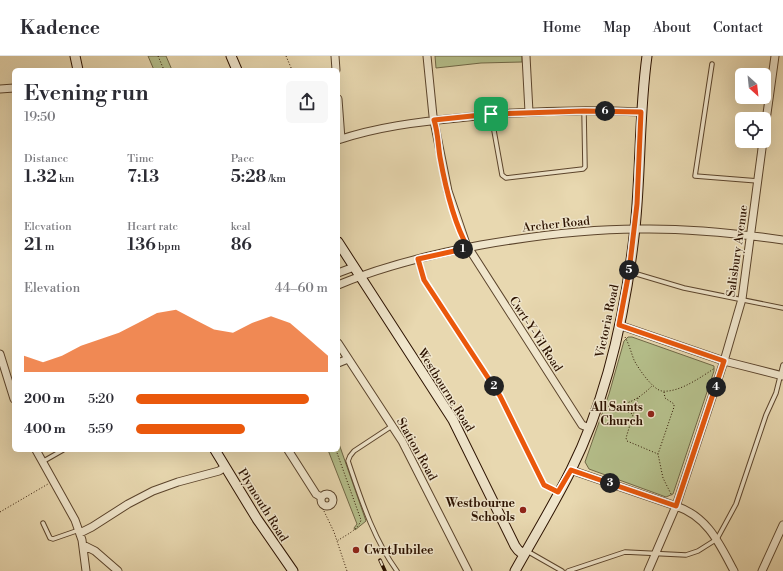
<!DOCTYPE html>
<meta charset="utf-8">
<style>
body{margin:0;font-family:"Libre Bodoni",serif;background:#f7f7f7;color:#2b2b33;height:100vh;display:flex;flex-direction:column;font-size:15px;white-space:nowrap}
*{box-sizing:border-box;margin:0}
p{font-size:13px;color:#7c7c81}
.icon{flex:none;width:22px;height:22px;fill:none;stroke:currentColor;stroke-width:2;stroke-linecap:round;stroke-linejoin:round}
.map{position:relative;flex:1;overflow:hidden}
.details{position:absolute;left:12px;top:12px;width:328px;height:384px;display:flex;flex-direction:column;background:#fff;border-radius:6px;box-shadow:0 4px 16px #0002}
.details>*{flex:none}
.needle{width:26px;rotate:153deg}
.fabs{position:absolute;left:735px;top:12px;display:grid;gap:8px}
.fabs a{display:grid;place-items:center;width:36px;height:36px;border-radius:6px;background:#fff;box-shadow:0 4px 16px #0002;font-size:20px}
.pin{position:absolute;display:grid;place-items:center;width:34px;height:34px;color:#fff;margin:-17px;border-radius:8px;box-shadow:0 2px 6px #0006}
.km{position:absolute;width:20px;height:20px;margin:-10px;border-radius:50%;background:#222;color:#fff;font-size:11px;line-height:20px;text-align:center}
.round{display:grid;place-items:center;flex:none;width:42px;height:42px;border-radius:6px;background:#f7f7f7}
.headline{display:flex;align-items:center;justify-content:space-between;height:68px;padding:0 12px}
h1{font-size:22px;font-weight:600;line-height:30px}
.stats{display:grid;grid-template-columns:repeat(3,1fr);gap:6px;height:68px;padding:4px 12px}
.stats div{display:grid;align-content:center}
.stats b{font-size:17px;font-weight:600}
.stats small{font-size:11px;font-weight:400}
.stats p{font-size:11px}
.chart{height:112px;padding:8px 12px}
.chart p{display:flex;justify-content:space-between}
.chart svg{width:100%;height:72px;margin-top:4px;fill:#ea580c;opacity:.7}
ul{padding:0 12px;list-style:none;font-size:13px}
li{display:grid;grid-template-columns:64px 48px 1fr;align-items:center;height:30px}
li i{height:10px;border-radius:5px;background:#ea580c}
header{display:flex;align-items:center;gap:24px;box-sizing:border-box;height:56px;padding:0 20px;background:#fff;border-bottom:1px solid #e1e1e2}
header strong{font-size:19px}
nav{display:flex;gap:22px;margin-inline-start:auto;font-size:14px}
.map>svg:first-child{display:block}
.green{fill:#b5bf8b;stroke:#706846}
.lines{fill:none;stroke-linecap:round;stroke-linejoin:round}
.lane-casing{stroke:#5b442c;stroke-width:5.5}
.street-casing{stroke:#5b442c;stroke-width:9}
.secondary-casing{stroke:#2c1200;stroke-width:11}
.path{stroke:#2c1200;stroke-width:1;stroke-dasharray:1 2;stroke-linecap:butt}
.lane{stroke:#f0e6cc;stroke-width:3.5}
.street{stroke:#f0e6cc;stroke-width:7}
.secondary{stroke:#f0e6cc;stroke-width:9}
.rail-casing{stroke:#2c1200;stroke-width:3.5}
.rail{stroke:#f0e6cc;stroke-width:2;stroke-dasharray:6;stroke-linecap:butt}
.route-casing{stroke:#fff;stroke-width:8}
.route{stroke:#ea580c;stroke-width:5}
.poi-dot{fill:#8f2418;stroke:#f0e6cc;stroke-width:1.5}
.labels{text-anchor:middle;stroke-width:3;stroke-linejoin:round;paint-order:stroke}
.street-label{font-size:12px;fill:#2c1200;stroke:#f0e6cc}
.poi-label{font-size:12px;font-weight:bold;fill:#2c1200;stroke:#f0e6cc;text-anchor:end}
</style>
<header>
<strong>Kadence</strong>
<nav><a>Home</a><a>Map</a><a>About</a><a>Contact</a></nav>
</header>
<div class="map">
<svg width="783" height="515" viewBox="0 0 783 515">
<rect width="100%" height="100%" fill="#e8d8b0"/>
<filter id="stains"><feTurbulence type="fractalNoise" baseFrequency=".005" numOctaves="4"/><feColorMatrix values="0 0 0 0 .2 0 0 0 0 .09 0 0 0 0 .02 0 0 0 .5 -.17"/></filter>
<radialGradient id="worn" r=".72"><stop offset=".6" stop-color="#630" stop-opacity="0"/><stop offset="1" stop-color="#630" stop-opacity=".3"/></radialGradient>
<!-- green -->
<path class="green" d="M148 0H166L172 14H154Z
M435 0H522V6L481 7 436 12Z
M628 281H632L714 310V315L673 438 666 441 589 413 585 406 609 338 624 285Z
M338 385 366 465 355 474 354 472 357 468 328 394H338Z"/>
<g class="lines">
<defs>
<path id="lane" d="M712 8 695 120 758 125
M491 58 502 119 506 122 583 113 585 111 584 55
M418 203 424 223 500 340 544 429 559 436
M630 216 684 232 783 252
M392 370 354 395 350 400 348 405C361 443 373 482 397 515
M42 406 63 394
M43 467 50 482 53 483 79 474
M527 495 562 515
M568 515 625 496 686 499 698 495 717 483 729 461 736 448 766 359 776 337 783 309"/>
<path id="street" d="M335 0 336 14
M427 0 433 60 448 135 466 188 582 369 589 372
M526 0 529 56
M0 33 14 32
M338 43 341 83
M764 79 775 0
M338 84C377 71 417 66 458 62 519 55 580 53 641 56
M763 85 742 243 724 305 783 320
M338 217 354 211
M338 229C383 210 433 198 481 189 533 180 585 173 638 173 687 172 735 177 783 184
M338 287 402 385 468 515
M0 298 14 343
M338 307 348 303
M36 394 75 464 82 484 86 515
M288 394 316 438 321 441
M571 414 676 450 724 305 619 269
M321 444a6 6 0 1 1 12 0a6 6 0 1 1-12 0Z
M80 477 92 471 128 448 153 435 178 426 219 415 225 411
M83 489 95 495 118 515
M648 515 676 450C708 461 719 487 734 515
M762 515 783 469"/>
<path id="secondary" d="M75 0 78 14
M231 0 237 14
M338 186 453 364 515 490 518 494 524 499
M215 394 257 463 293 515
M515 515C534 481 554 448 571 414 608 340 626 254 635 172 641 115 639 57 647 0"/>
</defs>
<!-- lane casing -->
<use href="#lane" class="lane-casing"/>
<!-- street casing -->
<use href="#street" class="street-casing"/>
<!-- secondary casing -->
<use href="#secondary" class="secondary-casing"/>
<!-- path -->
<path class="path" d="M158 0 164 14
M286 0 292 14
M625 281C629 288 631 296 634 304 638 312 653 334 662 335 679 337 701 321 715 312
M664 336 665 342 674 348V351L658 398 663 422 672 440
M638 342 626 382 627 385 658 398
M605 350C625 351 639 343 652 330
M614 351 633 358
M336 394 361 464C358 474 346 479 337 485
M325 450 323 453 334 476 347 515
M0 456 48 428"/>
<!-- lane -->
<use href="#lane" class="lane"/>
<!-- street -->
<use href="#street" class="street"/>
<!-- secondary -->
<use href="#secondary" class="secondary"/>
<defs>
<path id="rail" d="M380 504 385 515"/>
</defs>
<!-- rail casing -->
<use href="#rail" class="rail-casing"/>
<!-- rail -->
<use href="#rail" class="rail"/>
</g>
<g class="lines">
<defs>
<path id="route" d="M584 55 641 56 637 148 629 216 619 269 724 305 676 450 571 414 558 436 544 429 500 340 424 224 418 203 468 192C454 167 445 129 440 101 438 89 438 76 434 64L491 58Z"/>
</defs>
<!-- route casing -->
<use href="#route" class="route-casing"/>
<!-- route -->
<use href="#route" class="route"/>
</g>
<!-- markers -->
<g class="poi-dot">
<circle cx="651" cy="358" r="4"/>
<circle cx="523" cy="454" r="4"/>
<circle cx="356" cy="494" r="4"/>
</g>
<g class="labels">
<!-- street labels -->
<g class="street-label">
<text transform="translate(556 168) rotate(-6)" y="4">Archer Road</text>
<text transform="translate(737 195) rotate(-82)" y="4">Salisbury Avenue</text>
<text transform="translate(607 265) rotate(-78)" y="4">Victoria Road</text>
<text transform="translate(536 278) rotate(57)" y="4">Cwrt-Y-Vil Road</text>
<text transform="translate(446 334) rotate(58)" y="4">Westbourne Road</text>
<text transform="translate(417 393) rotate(61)" y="4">Station Road</text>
<text transform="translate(263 449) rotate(58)" y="4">Plymouth Road</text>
</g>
<!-- poi labels -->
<g class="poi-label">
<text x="643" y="355">All Saints<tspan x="643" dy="14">Church</tspan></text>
<text x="515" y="451">Westbourne<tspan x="515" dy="14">Schools</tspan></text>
<text x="364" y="498" text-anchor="start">Cwrt Jubilee</text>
</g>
</g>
<rect width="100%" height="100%" filter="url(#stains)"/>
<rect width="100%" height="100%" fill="url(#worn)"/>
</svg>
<div class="fabs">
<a><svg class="needle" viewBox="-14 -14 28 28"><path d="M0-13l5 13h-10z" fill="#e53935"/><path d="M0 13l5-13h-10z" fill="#7c7c81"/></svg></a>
<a><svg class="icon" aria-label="locate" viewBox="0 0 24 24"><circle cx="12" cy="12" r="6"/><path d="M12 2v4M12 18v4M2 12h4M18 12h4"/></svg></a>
</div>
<div class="pin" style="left:491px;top:58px;background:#1e9e55"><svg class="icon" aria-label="arrive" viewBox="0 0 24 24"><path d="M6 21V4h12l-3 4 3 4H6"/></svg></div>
<b class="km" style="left:463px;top:193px">1</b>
<b class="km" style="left:494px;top:330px">2</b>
<b class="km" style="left:610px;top:427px">3</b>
<b class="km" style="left:716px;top:331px">4</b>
<b class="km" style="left:629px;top:214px">5</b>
<b class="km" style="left:605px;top:55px">6</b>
<section class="details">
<div class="headline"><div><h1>Evening run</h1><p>19:50</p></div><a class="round"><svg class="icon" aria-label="share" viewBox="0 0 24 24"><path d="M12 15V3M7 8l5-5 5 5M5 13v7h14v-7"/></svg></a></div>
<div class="stats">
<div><p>Distance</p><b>1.32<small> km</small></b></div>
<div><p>Time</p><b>7:13</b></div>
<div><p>Pace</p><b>5:28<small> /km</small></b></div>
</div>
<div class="stats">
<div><p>Elevation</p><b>21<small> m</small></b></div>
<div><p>Heart rate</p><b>136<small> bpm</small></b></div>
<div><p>kcal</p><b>86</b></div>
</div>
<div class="chart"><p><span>Elevation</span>44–60 m</p>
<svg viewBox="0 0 160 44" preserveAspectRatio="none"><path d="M0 44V34L10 38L20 34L30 28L40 24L50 20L60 14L70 8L80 6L90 12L100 18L110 20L120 14L130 10L140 14L150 24L160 34V44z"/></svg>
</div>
<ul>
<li><b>200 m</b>5:20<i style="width:90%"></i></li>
<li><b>400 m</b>5:59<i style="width:57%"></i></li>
</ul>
</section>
</div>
